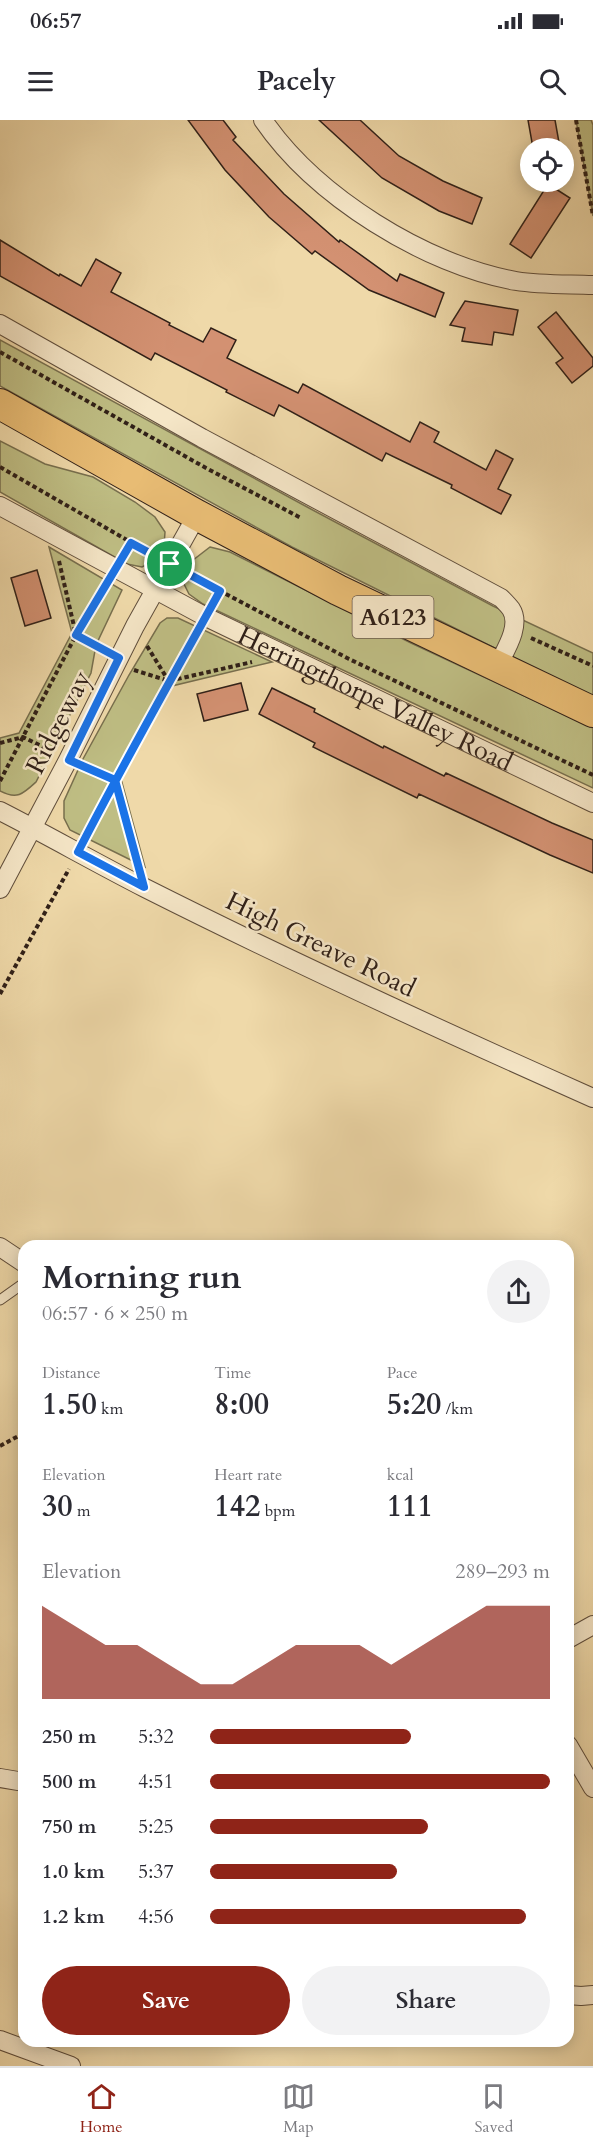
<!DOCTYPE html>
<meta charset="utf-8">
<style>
body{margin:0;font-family:Cardo,serif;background:#f2f2f3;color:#2b2b33;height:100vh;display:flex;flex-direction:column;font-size:22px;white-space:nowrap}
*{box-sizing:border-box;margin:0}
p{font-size:20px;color:#7c7c81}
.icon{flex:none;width:33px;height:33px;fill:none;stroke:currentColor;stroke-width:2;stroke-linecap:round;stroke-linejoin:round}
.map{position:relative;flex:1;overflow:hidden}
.side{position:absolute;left:18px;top:1120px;width:556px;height:807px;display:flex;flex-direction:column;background:#fff;border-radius:18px;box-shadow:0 3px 15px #0003}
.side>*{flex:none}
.controls{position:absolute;left:520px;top:18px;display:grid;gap:12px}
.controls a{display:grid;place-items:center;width:54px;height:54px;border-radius:50%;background:#fff;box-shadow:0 3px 15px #0003;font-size:30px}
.pin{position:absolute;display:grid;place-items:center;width:51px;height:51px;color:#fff;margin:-26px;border:3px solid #fff;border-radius:50%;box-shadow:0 2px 6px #0007}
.round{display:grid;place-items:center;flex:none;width:63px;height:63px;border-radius:32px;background:#f2f2f3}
.headline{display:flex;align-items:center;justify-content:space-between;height:102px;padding:0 24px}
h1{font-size:33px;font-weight:700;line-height:45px}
.figures{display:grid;grid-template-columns:repeat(3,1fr);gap:9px;height:102px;padding:6px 24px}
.figures div{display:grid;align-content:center}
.figures b{font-size:30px;font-weight:700}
.figures small{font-size:16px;font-weight:400}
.figures p{font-size:16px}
.chart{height:168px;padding:12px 24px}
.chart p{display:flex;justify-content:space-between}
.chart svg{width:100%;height:108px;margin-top:6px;fill:#8f2418;opacity:.7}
.action{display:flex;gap:12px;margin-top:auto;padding:12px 24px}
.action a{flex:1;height:69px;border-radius:36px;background:#8f2418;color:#fff;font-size:24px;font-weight:700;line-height:69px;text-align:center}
.action a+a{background:#f2f2f3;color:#2b2b33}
ul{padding:0 24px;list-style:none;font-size:20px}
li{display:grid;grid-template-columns:96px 72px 1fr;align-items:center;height:45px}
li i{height:15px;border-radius:8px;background:#8f2418}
.status{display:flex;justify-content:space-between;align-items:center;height:42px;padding:0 30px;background:#fff;direction:ltr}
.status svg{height:16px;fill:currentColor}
header{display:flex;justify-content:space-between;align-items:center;height:78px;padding:0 24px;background:#fff;font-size:27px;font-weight:700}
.dock{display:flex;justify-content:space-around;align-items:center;height:84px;border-top:2px solid #e1e1e2;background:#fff;font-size:16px;color:#7c7c81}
.dock a{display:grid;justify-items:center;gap:3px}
.dock .current{color:#8f2418}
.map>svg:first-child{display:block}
.green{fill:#bfbe84;stroke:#786f4e;stroke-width:1.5}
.building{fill:#d39172;stroke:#302018;stroke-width:1.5}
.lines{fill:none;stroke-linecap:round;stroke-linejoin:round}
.lane-casing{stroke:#604e3c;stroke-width:11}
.street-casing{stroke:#604e3c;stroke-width:20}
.primary-casing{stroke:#302018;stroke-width:32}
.path{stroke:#302018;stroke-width:4;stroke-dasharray:4.5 3;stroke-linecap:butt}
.lane{stroke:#f5e6c7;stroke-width:9}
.street{stroke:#f5e6c7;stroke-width:18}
.primary{stroke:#e8bc74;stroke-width:30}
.route-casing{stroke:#fff;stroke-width:12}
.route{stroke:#1a73e8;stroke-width:8}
.labels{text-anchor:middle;stroke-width:5;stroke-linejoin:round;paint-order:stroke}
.shield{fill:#f5e6c7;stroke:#6b5b4c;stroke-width:1.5}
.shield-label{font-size:24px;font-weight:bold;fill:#302018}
.street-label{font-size:26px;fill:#302018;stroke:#f5e6c7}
</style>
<div class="status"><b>06:57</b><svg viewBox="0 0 49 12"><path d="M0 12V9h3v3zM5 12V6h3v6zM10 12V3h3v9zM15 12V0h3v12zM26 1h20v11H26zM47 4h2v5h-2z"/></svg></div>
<header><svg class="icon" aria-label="menu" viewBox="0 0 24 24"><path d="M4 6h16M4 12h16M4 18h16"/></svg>Pacely<svg class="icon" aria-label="search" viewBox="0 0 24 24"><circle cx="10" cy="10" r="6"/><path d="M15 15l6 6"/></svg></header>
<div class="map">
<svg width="593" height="1946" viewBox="0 0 593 1946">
<rect width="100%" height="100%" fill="#efd9a9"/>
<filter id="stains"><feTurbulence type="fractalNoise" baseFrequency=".00333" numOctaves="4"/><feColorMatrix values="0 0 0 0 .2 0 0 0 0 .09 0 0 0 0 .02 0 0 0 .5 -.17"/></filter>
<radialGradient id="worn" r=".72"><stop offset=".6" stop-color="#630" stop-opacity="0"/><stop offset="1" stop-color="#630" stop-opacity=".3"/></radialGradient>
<!-- green -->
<path class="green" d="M576 0H591L593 5V96Z
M0 220 309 388 493 486 593 533V577L292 427 0 266Z
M0 321 45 344 93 357 135 382 155 397 165 412 164 426 152 442 142 447 127 444 0 372Z
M49 427 122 470 96 525 91 553 36 662C23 674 17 680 0 671V618L19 613 72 513Z
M210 427 230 432 411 523 593 608V668L203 484 189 474 182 460 188 444Z
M167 498H178L272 542 172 566 121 659 145 747 70 710 64 698V681L83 639 129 555 160 503Z"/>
<!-- building -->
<path class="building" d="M188 0H223L236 17 233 20 284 74 339 122 340 120 397 161 400 154 444 173 435 197 369 170 315 131 312 134 269 97 225 50Z
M319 0H360L399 36 443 61 482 78 472 104 439 91 382 58Z
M528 0H555L560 28H533Z
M548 64 570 78 531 138 510 124Z
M0 120 59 156 60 154 81 166 96 139 121 153 111 172 170 203 169 205 203 222 211 208 236 220 227 238 298 273 303 264 410 322 420 302 439 312 434 322 486 350 496 330 513 339 498 369 511 375 501 394 451 368 452 365 386 333 382 341 279 285 274 296 226 272 227 270 155 233 151 240 0 156Z
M465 181 518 190 513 215 494 212 492 225 462 221 465 208 450 205Z
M556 192 593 238V246L572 263 556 243 563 238 538 207Z
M37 450 51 498 25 506 11 458Z
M241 563 248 590 204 601 197 574Z
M272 568 315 589 314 592 383 628 384 626 444 656 446 653 552 703 593 720V753L550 735 419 674 417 678 313 627 315 623 259 594Z"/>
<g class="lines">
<defs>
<path id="lane" d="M0 1180 24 1163"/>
<g id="street">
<path d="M263 0C315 76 425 145 516 161 541 165 567 164 593 165"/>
<path d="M0 204 202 318 501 478C504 481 508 485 511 489 522 506 504 532 497 547"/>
<path id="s1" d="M0 386 206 497 593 683"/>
<path d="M0 691C49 716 96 743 145 768 292 842 442 911 593 978"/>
<path d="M0 769 68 640 135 506 197 395"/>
<path d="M0 1127 24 1143"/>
<path d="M568 1519 593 1505"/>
<path d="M568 1625 593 1668"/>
<path d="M0 1658 24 1662"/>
<path d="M568 1875 581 1876 593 1875"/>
<path d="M0 1920 71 1946"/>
</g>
<path id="primary" d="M0 284 197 395 338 470 593 592"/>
</defs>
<!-- lane casing -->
<use href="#lane" class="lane-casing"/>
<!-- street casing -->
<use href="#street" class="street-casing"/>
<!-- primary casing -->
<use href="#primary" class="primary-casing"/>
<!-- path -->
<path class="path" d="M576 0 593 96
M0 232 206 348 301 398
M0 347 153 435
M59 441 76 515 101 528
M186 453 349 539 593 655
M531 518 593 546
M147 526 168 560
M134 550 169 561 252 542
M0 623 23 617 51 631
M85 647 115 660 137 740
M0 661 76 515 105 466
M86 715 115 660 196 514
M0 874 69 749
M0 1326 24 1313"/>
<!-- lane -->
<use href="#lane" class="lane"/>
<!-- street -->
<use href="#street" class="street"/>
<!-- primary -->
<use href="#primary" class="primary"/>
</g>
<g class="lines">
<defs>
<path id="route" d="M170 444 131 423 76 515 119 538 69 640 115 660 144 767 78 732C123 644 172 558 220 471L170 444"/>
</defs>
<!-- route casing -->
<use href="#route" class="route-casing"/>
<!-- route -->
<use href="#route" class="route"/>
</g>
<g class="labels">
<!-- shield labels -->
<rect class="shield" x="352.5" y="476" width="81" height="42" rx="4.5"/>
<g class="shield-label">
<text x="393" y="505">A6123</text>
</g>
<!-- street labels -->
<g class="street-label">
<text dy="9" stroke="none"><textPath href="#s1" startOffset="422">Herringthorpe Valley Road</textPath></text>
<text transform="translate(58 602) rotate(-63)" y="9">Ridgeway</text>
<text transform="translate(321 824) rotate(26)" y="9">High Greave Road</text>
</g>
</g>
<rect width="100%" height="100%" filter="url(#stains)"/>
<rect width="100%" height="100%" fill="url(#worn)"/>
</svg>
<div class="controls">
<a><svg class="icon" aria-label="locate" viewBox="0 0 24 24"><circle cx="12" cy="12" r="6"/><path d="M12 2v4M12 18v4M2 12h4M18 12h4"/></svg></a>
</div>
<div class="pin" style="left:170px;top:444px;background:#1e9e55"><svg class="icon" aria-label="arrive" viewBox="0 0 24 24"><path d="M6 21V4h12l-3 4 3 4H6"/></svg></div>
<section class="side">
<div class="headline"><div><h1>Morning run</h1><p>06:57 · 6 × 250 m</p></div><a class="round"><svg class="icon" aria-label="share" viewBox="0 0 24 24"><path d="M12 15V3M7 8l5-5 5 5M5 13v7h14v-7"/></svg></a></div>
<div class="figures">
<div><p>Distance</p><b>1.50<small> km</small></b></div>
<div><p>Time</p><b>8:00</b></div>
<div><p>Pace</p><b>5:20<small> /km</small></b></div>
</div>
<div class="figures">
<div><p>Elevation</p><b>30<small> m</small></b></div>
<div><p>Heart rate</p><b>142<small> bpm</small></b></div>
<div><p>kcal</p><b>111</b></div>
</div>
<div class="chart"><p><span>Elevation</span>289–293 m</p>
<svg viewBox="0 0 160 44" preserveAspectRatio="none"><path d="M0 44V6L10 14L20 22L30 22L40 30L50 38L60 38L70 30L80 22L90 22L100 22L110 30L120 22L130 14L140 6L150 6L160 6V44z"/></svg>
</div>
<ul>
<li><b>250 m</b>5:32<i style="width:59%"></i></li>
<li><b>500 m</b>4:51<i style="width:100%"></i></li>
<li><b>750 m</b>5:25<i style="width:64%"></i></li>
<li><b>1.0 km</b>5:37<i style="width:55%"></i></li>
<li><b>1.2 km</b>4:56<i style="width:93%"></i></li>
</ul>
<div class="action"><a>Save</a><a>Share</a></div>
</section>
</div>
<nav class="dock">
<a class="current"><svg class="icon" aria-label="home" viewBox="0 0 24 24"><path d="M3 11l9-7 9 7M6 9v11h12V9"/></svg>Home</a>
<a><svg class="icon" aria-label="map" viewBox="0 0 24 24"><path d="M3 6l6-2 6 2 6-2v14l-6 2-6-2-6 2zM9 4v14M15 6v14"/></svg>Map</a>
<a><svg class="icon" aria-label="saved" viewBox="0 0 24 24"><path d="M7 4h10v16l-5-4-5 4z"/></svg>Saved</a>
</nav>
